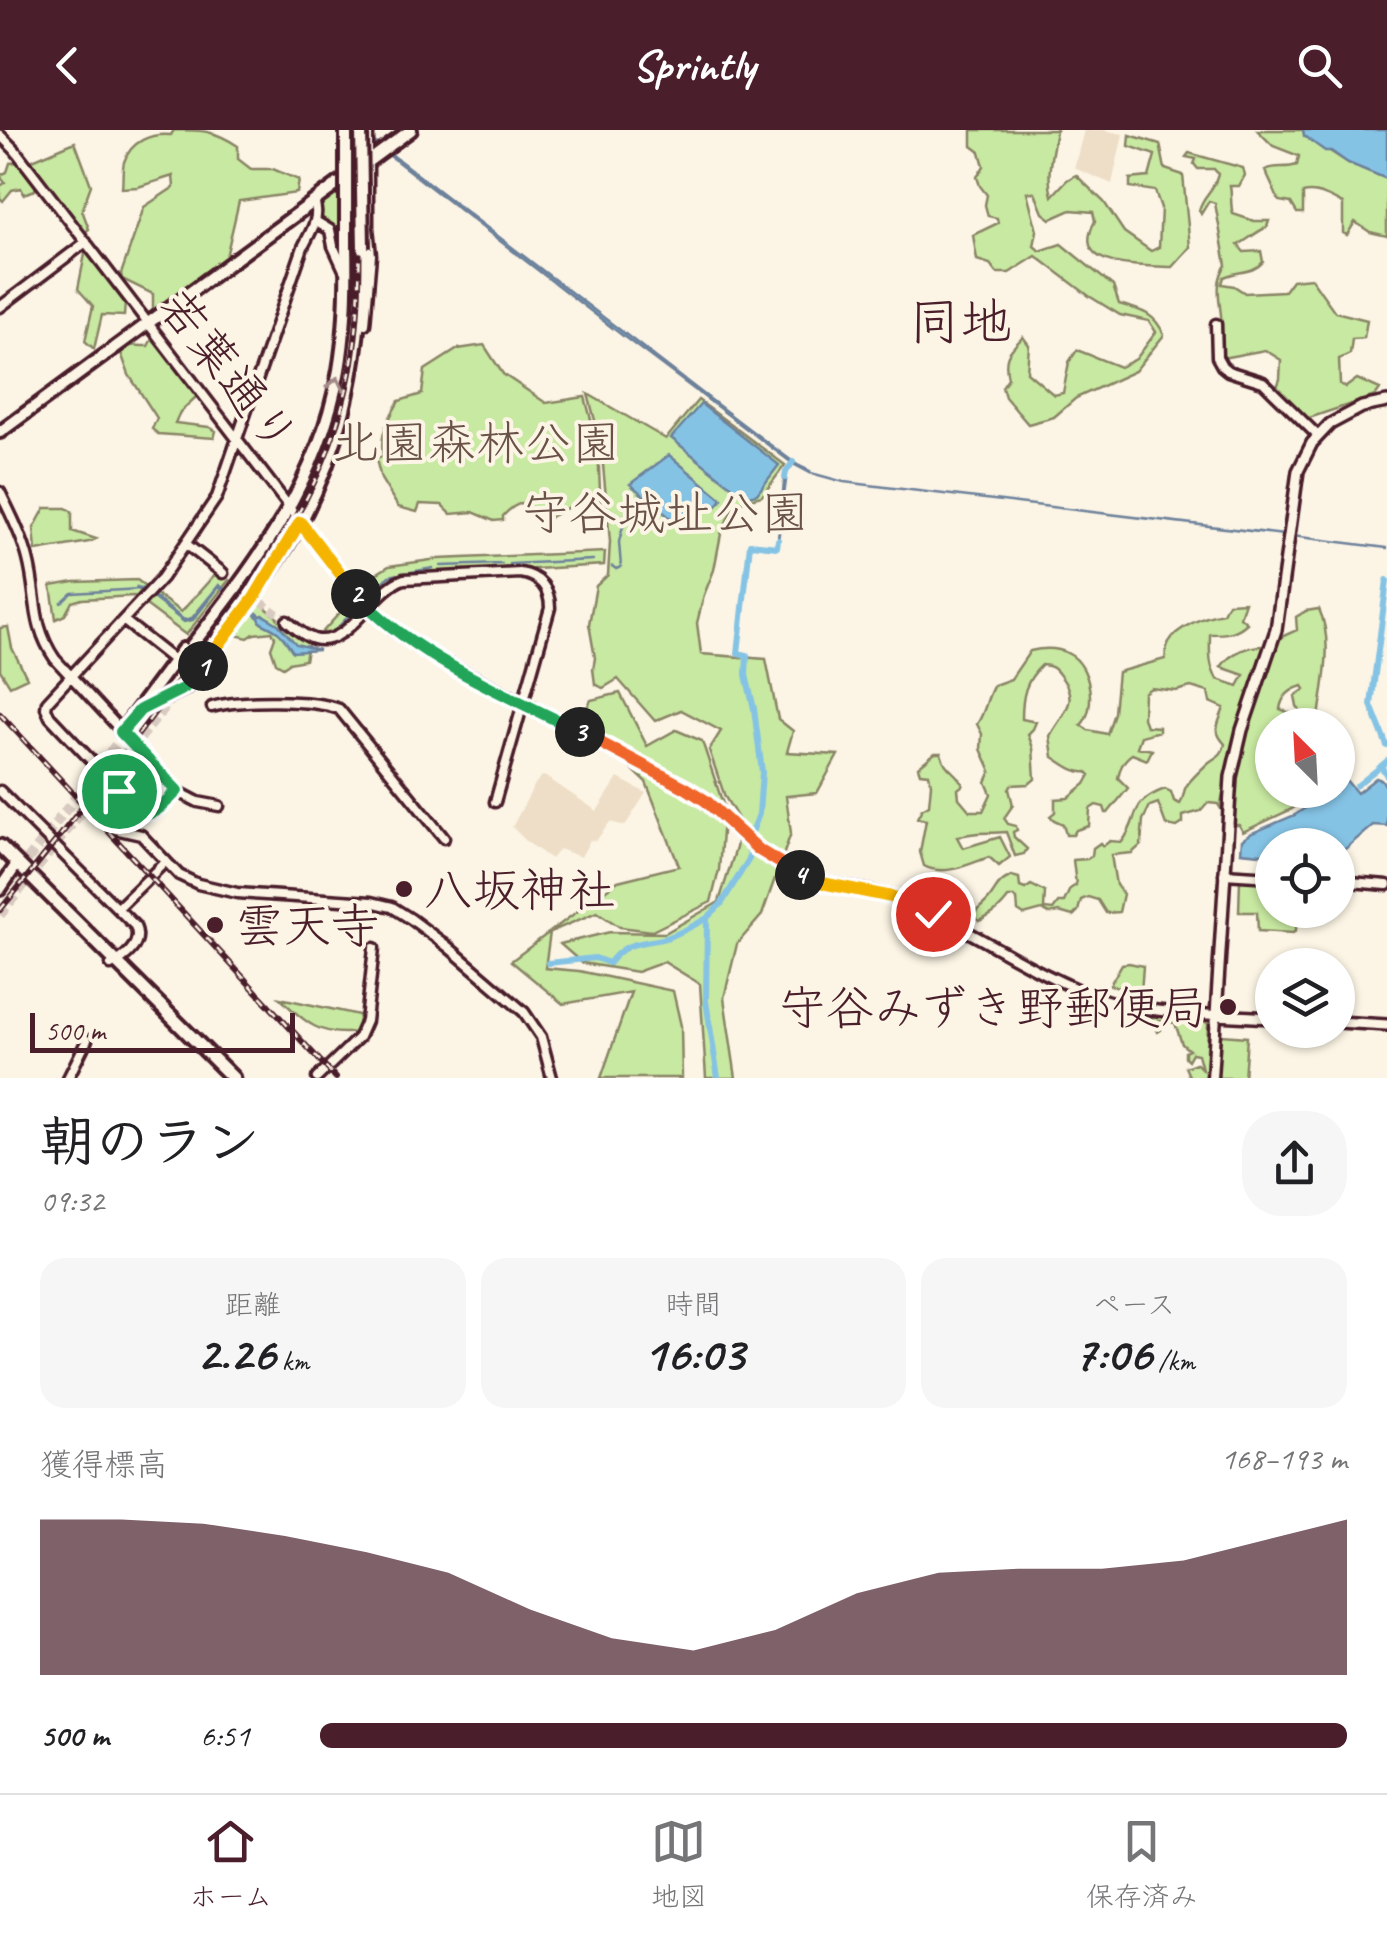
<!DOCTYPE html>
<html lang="ja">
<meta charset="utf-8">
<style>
body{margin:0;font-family:Caveat,"Klee One",sans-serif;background:#f6f6f6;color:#202124;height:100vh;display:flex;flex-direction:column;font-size:38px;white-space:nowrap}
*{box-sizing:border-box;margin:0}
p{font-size:32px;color:#757577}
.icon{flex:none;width:55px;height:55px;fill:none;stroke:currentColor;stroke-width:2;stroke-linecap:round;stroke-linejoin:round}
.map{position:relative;height:948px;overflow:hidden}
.side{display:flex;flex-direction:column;background:#fff;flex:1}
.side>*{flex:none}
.needle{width:65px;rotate:336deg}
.fabs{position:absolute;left:1255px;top:578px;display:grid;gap:20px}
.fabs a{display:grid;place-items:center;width:100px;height:100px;border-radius:50%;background:#fff;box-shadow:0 2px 8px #0004;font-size:50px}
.scale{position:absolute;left:30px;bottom:25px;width:265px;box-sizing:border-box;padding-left:10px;border:5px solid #4a1f2b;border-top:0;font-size:28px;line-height:35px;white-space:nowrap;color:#4a1f2b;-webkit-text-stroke:8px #fcf5e5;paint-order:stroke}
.pin{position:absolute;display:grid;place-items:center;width:85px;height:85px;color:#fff;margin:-42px;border:5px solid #fff;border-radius:50%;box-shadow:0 2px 10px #0007}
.km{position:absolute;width:50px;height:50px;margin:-25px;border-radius:50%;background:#222;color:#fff;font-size:28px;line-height:50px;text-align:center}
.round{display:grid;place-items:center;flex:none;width:105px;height:105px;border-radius:40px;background:#f6f6f6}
.summary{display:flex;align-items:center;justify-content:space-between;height:170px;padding:0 40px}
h1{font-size:55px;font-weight:700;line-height:75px}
.stats{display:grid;grid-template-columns:repeat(3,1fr);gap:15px;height:170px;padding:10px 40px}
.stats div{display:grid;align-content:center;border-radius:25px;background:#f6f6f6;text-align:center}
.stats b{font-size:50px;font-weight:700}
.stats small{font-size:28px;font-weight:400}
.stats p{font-size:28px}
.chart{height:280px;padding:20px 40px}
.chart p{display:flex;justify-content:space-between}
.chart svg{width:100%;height:180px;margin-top:10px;fill:#4a1f2b;opacity:.7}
ul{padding:0 40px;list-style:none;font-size:32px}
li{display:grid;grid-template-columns:160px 120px 1fr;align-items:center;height:75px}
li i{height:25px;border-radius:12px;background:#4a1f2b}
header{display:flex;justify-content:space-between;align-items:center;height:130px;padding:0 40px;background:#4a1f2b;color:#fff;font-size:45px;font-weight:700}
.menu{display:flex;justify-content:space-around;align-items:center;height:140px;border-top:2px solid #e0e0e0;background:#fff;font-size:28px;color:#757577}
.menu a{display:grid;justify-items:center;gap:5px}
.menu .active{color:#4a1f2b}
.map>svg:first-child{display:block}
.built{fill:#eedec7}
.green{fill:#c8e9a1;stroke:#898466;stroke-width:2.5}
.water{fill:#85c3e5;stroke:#6d819b;stroke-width:2.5}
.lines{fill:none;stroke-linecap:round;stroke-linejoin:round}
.stream{stroke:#6d819b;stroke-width:2.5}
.canal{stroke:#85c3e5;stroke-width:5}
.river{stroke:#85c3e5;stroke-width:6}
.tertiary-tunnel{stroke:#d8cac0;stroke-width:8;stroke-dasharray:8 4;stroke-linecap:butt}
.primary-tunnel{stroke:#d8cac0;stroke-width:10;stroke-dasharray:10 5;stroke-linecap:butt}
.tertiary-casing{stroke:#4a1f2b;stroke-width:15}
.secondary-casing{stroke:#4a1f2b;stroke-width:16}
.primary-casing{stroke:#4a1f2b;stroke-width:18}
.trunk-casing{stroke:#4a1f2b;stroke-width:19}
.tertiary{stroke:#fcf5e5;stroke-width:8}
.secondary{stroke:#fcf5e5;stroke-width:9}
.primary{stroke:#fcf5e5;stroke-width:10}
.trunk{stroke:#fcf5e5;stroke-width:11}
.rail-casing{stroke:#4a1f2b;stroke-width:6}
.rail{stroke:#fcf5e5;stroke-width:2.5;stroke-dasharray:8;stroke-linecap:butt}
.tertiary-bridge-casing{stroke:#4a1f2b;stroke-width:15;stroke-linecap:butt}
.primary-bridge-casing{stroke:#4a1f2b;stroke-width:18;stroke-linecap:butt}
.tertiary-bridge{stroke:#fcf5e5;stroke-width:8}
.primary-bridge{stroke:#fcf5e5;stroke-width:10}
.oneway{stroke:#a38a88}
.split-1-casing{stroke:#fff;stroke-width:20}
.split-2-casing{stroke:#fff;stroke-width:20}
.split-3-casing{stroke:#fff;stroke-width:20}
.split-4-casing{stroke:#fff;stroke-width:20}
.split-5-casing{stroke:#fff;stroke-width:20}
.split-1{stroke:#22a559;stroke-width:12}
.split-2{stroke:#f5b400;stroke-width:12}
.split-3{stroke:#22a559;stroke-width:12}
.split-4{stroke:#f0652b;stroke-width:12}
.split-5{stroke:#f5b400;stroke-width:12}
.poi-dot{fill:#4a1f2b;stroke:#fcf5e5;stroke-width:4}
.labels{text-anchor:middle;stroke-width:8;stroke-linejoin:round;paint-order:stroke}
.street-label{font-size:48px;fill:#4a1f2b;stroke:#fcf5e5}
.park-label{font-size:48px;fill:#6a5248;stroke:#fcf5e5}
.poi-label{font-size:48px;fill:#4a1f2b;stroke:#fcf5e5;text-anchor:start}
.quarter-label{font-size:52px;fill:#4a1f2b;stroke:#fcf5e5}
</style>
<header><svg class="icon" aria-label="back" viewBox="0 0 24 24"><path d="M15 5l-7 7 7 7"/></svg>Sprintly<svg class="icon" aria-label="search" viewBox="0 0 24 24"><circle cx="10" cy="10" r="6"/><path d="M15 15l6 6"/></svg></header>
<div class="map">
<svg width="1387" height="948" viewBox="0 0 1387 948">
<rect width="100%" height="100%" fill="#fcf5e5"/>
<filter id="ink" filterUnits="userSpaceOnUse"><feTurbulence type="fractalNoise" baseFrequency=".01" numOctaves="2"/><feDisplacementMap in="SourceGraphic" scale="20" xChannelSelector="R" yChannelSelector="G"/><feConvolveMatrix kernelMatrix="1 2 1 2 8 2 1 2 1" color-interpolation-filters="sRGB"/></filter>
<g filter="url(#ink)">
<!-- built -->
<path class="built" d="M1084 0H1104L1123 4 1112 54 1074 38Z
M542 646 546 647 597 681 618 648 646 663 625 696 610 692 596 711 590 710 581 727 559 719 551 729 527 712 512 697 535 654Z"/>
<!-- green -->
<path class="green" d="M174 0C202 0 214 0 238 16V29L251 39H273L299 50 297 63 239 71 226 127 153 184V164L122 149 121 144 144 77 174 57 173 46 138 57 122 58C123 50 122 39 124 32 131 11 151 3 171 5Z
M972 0H1058L1056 1C1052 23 1046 45 1052 66L1067 50 1076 45 1104 72 1124 102 1151 121 1159 117 1161 78 1155 61 1130 57V49L1149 47 1155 25 1129 16 1130 5 1160 14 1165 39 1183 45 1190 117 1172 137C1143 135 1068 141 1095 91L1093 82 1071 80 1051 89 1043 83 1035 63 1027 62 1037 101 1034 116 1040 121 1061 114 1113 156 1119 174C1141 180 1155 183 1164 205L1135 241 1076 268 1054 287 1028 294 1005 267 1002 257 1008 248C1003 226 1008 222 1023 207L1029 215 1027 242 1054 265 1063 263 1069 232 1077 220 1120 237 1136 229 1156 202 1149 191 1120 185 1089 166 1036 126 1009 143H997L990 134 977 130 973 105 998 93 997 88 988 86 985 75 987 65 980 56 977 47 984 36 980 22 972 16Z
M1257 0H1303L1305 5 1348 33 1387 49V106L1370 102 1355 92 1347 105 1343 103V74C1331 68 1317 59 1303 63V83H1297L1291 73 1279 71 1265 40C1275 35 1286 39 1297 35L1299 26 1273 16Z
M75 12 91 55 82 80 89 99 84 103 30 31Z
M1189 23 1243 38 1245 45 1239 56H1230C1232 66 1230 75 1233 84L1254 91H1269L1267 97C1256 102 1246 111 1238 115L1244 122 1261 121 1263 132C1253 144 1239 140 1224 147L1222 154 1234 156 1245 163 1284 161 1292 150 1311 148 1335 182 1367 190 1364 208 1352 209 1350 224 1339 229 1340 254 1346 257 1357 249 1380 259 1375 266 1306 289 1277 257 1280 249 1281 230 1265 220 1222 228C1219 213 1222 199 1221 185 1219 167 1215 151 1226 135L1215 73 1209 71 1201 84 1199 80C1204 63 1214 62 1218 44L1214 39H1198L1194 34 1196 29 1186 27Z
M17 32 36 54 35 60 24 64 21 58 12 60 3 71 0 68V56L5 53 0 45 7 42 10 33Z
M342 57 340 114H335L333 98 319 88C320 69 327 68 342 57Z
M85 124H89L125 173 124 186 102 185 94 219 85 211 93 176 78 159Z
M153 207 197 266 180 282 175 293 209 297 216 301 214 308 158 304 152 299 157 288 129 245 121 223C133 211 134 217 148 216Z
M484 215 503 244 546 273 585 267 598 316 601 383 591 374 590 366C573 373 559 384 542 391 528 374 523 365 503 386V390L494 391 473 382 451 384 442 375 420 374 417 382 398 377 381 349 376 329 383 326C379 305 389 288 399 271L422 264 425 240 458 219Z
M588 264 666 309 698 270 785 335 762 366 746 370 733 377 721 404 714 440 704 465 697 493 701 524 766 529 778 589 793 601 787 622 838 625 817 663 786 666 791 703 762 785 737 814 724 868 736 948H706L700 854 664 832 637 842 582 833 560 814 610 802 665 803 719 772 736 718 740 692 725 667 709 620 721 601 681 580 655 591 618 549 603 558 595 554 593 539 595 528 589 494 596 456 608 445 610 412 601 313Z
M45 378H66L72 382V401L96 409 89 412 36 421 34 398Z
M605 422 604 435 398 447C370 463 349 506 318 507L373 446 389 436 438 429Z
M218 441 229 450 186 505 134 466 82 469 72 472 65 485 56 489 51 456 74 452 137 450 181 482Z
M254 467 284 494 309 510 305 530 289 533 283 537 276 533 271 518 275 507 272 502 254 504 248 508 235 505Z
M1245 472 1240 487 1247 493C1235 504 1225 504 1210 504 1210 520 1208 534 1217 549L1238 556 1244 545 1221 537C1231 522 1249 515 1267 516L1231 624 1221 673 1224 684 1218 674 1208 673 1201 681 1183 686V693L1177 697 1166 695 1158 673 1150 676 1143 690 1141 715 1132 723 1111 725 1116 755 1123 764 1119 782 1106 783 1098 770 1088 767 1081 770 1078 781 1073 786 1059 782 1049 784 1042 780 1024 785 1018 781 1017 769 1014 767H1009C1000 779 993 785 979 791L973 786C975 781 980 778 984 774 997 763 993 754 1012 746L1019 748 1020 757 1025 759 1031 755 1045 762 1044 779 1053 780 1059 772H1064L1070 759 1076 755 1073 730 1087 729 1092 726 1093 718 1100 713 1103 716 1110 711 1122 712C1141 687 1127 673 1165 659L1171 662 1174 671 1180 674C1183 670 1183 664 1185 659 1186 653 1204 637 1208 633 1217 626 1222 626 1225 614 1212 600 1218 595 1224 578L1210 572 1208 562 1191 557 1176 561 1151 558 1144 563 1143 588 1146 596 1159 597V601L1141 606 1137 617 1152 620 1147 630 1132 624C1124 629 1119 639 1118 648L1128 658 1108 683H1106L1104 677 1096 675 1090 679 1089 696 1076 700 1073 705H1066L1063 694 1054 690 1050 686 1055 682V669L1068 668 1085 654 1090 645 1087 642C1075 644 1063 633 1053 627L1050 606C1062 583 1080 573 1062 548 1055 539 1054 536 1042 535 1025 551 1022 566 1022 589L1036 592 1033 599 1028 604 1033 618 1035 649 1029 654 1011 655 1009 659 1013 675 1004 688 1008 694 1016 696 1017 700 1013 702 1014 707 1027 719 1024 724 1015 726 1006 702C988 704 974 701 957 707L963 718 1000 707 1010 727 999 736 989 727C969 734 944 747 924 736L920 722 926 690 917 688 922 679 929 675 931 654 929 644 920 643 918 637 935 623H941C945 641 956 640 963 655L958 659 959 668 970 681H983L991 664 986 652 991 641 981 619 982 604 977 594C986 581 986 568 994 555L1011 549 1030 521C1043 518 1057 517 1069 524 1091 535 1097 579 1081 595L1088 600 1107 604 1114 583 1118 542 1165 529C1166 523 1166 517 1169 512 1178 496 1206 486 1223 483L1228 473Z
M1319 479C1334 511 1323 554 1319 588L1303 585 1297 576 1295 566 1305 559 1303 556C1290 559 1282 566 1280 579L1319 595H1272V660H1318L1292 679 1243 702 1239 695H1231C1234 630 1258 569 1279 508L1297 500 1296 487 1306 481Z
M8 497 12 518 27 548 10 556 0 540V498Z
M620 563 647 616 676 600 702 611 724 677 719 740 711 772 652 801 620 797 597 782 550 802 545 838 579 841 673 861 681 896 682 948H601L631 862 563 874 511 831 618 751 679 736 646 652 580 590 591 570Z
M1240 749 1272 751V780H1297L1296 800 1293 803 1258 801 1257 782H1239Z
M1129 833 1143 836 1141 863 1110 855 1122 834Z
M280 868 359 885 358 902C321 907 305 893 280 868Z
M1150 884 1206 892 1208 894 1206 948H1190L1185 937 1196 933 1202 939 1198 924 1192 923 1188 930 1185 927V922L1189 920 1182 914 1175 893 1159 891 1161 900 1158 902Z
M1221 905 1247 907 1244 948H1217Z"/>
<!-- water -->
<path class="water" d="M348 0 378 14 793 333 810 341V343L793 334 787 343 777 418 785 343 792 333 623 206 377 16Z
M1303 0H1387V49L1348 33 1331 21H1325L1304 6Z
M701 274 779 335 757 364 745 367 671 308Z
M669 325 722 369 717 376 688 383 675 392 630 354Z
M219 455 261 486 263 485 278 494 296 514 319 520 293 522C280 503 282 503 261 493L259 488 219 457 193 490 184 492 145 462 137 459V457L146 460 184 490 192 488Z
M1376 648 1382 650 1387 659V696L1373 695 1338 725V715H1272V725L1241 722 1242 710 1252 703 1295 685 1332 660H1338V655L1345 649 1357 663Z"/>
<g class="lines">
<!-- stream -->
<path class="stream" d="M726 282 796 334
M811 343 844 352 1284 405
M1292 406 1387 418
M510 434 593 430
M441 436 502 434
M612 436 616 439 621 437 619 412 627 380 648 369
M366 467 389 446 433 438
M61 473 72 463 140 459
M332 504 360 473"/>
<!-- canal -->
<path class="canal" d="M1356 656 1381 636"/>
<!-- river -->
<path class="river" d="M785 348 786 342 793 332
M1387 450 1371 575 1387 616
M1387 631 1381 636 1387 646
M548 833 595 828 609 833C628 808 644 815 669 807 682 802 695 795 707 788
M718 948 706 871 707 788 722 773 749 729 751 705 759 684 762 642 754 579 746 545 747 525 738 523 750 414 777 417 778 410"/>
<!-- tertiary-tunnel -->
<path class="tertiary-tunnel" d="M223 443 287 491"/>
<!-- primary-tunnel -->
<path class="primary-tunnel" d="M0 766 173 540
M0 785 177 562"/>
<defs>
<path id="tertiary" d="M0 5 15 20 356 464
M315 91 330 100 333 116 344 140
M0 177 86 112
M365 194 371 125 368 98V0
M1216 194 1217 227 1222 236 1228 241 1263 252 1318 306
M0 362C10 383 22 405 28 429 38 467 31 494 55 529L177 661 198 672 219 676
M186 414 223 443
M371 479 397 502 426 522 687 658C721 681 745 715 781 735 821 759 863 754 905 771 973 799 1033 845 1103 869 1140 881 1178 883 1216 885L1212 948
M123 490 195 547
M287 491C295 498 304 506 314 509 348 519 373 459 404 449L520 443C540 446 550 459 550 478L495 672
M212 577C239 569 313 569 339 579L444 708
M113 655 99 675 115 699 141 705 179 745 198 754 237 763 371 772 392 777 411 789 447 816 524 882 541 907 552 948
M0 661 135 796C143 814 126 827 111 835
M177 661C166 672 156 687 140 682L50 587 46 578 47 572 162 448 217 367 303 117C310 103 321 87 314 72
M1224 744 1272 747
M1338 751 1387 755
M118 778 166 731
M68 948 87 910
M317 948 359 907 366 891 374 818"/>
<path id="secondary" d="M1272 888 1216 885 1231 647 1242 600 1276 500 1298 341 1312 313 1330 294 1362 277 1387 272
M1338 892 1387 895"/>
<path id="primary" d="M0 302 411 0
M182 528C252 439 319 355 339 240 346 199 347 158 346 117
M196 537C222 502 252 469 276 433 342 335 361 233 363 118
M134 585 145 577 185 558 205 534
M121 602 183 519
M0 759 17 734"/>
<path id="trunk" d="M0 716 233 948"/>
</defs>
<!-- tertiary casing -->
<use href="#tertiary" class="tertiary-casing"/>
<!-- secondary casing -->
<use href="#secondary" class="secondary-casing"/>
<!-- primary casing -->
<use href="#primary" class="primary-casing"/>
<!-- trunk casing -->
<use href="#trunk" class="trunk-casing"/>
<!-- tertiary -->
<use href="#tertiary" class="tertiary"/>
<!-- secondary -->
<use href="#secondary" class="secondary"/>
<!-- primary -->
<use href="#primary" class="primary"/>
<!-- trunk -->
<use href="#trunk" class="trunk"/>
<defs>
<path id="rail" d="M0 584 336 948
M0 780C57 711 111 641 164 570 246 460 322 384 350 243 365 168 358 77 357 0"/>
</defs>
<!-- rail casing -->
<use href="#rail" class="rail-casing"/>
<!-- rail -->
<use href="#rail" class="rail"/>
<defs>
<path id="tertiary-bridge" d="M356 464 371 479"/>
<path id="primary-bridge" d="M361 0 363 118
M346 117V0"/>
</defs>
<!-- tertiary-bridge casing -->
<use href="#tertiary-bridge" class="tertiary-bridge-casing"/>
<!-- primary-bridge casing -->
<use href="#primary-bridge" class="primary-bridge-casing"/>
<!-- tertiary-bridge -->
<use href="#tertiary-bridge" class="tertiary-bridge"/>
<!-- primary-bridge -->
<use href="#primary-bridge" class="primary-bridge"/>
</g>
<!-- one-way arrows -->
<defs><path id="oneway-chevron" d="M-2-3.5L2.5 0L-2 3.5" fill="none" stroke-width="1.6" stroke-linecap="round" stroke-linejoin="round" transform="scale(2.5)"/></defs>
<use class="oneway" href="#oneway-chevron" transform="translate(336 254) rotate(-78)"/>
</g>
<g class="lines" filter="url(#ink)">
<defs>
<path id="split-1" d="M119 661C147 691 148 690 177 661L121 602 140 580 184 558 203 536"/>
<path id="split-2" d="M203 536 254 468 300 392 356 464"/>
<path id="split-3" d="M356 464C417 529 502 562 580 602"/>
<path id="split-4" d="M580 602 686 658 706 671 759 720 800 745"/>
<path id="split-5" d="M800 745 827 754 897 768 933 784"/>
</defs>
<!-- split-1 casing -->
<use href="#split-1" class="split-1-casing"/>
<!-- split-2 casing -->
<use href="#split-2" class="split-2-casing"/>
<!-- split-3 casing -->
<use href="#split-3" class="split-3-casing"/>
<!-- split-4 casing -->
<use href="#split-4" class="split-4-casing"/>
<!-- split-5 casing -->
<use href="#split-5" class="split-5-casing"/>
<!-- split-1 -->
<use href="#split-1" class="split-1"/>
<!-- split-2 -->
<use href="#split-2" class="split-2"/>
<!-- split-3 -->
<use href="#split-3" class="split-3"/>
<!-- split-4 -->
<use href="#split-4" class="split-4"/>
<!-- split-5 -->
<use href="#split-5" class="split-5"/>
</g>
<!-- markers -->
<g class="poi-dot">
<circle cx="404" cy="759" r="10"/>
<circle cx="215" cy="795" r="10"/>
<circle cx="1228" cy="877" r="10"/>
</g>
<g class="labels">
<!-- street labels -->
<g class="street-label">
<text transform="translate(229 241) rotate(52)" y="17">若葉通り</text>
</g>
<!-- park labels -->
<g class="park-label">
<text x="476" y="329">北園森林公園</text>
<text x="665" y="399">守谷城址公園</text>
</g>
<!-- poi labels -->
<g class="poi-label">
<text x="424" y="776">八坂神社</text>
<text x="235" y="812">雲天寺</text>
<text x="1208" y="894" text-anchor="end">守谷みずき野郵便局</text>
</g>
<!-- quarter labels -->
<g class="quarter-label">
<text x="960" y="209">同地</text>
</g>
</g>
</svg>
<div class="fabs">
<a><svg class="needle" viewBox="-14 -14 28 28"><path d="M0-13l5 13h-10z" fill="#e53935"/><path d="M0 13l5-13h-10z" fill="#757577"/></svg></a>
<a><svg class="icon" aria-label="locate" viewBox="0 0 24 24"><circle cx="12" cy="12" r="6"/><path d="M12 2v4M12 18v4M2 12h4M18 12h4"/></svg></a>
<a><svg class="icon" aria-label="layers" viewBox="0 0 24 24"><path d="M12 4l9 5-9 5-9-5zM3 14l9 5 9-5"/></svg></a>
</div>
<div class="scale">500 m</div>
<div class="pin" style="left:119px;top:661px;background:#1e9e55"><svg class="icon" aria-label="arrive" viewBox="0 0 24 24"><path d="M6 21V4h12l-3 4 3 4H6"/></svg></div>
<div class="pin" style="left:933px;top:784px;background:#d93025"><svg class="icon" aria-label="check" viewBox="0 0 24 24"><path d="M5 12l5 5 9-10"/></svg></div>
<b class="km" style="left:203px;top:536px">1</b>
<b class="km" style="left:356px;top:464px">2</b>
<b class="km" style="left:580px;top:602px">3</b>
<b class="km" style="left:800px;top:745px">4</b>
</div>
<section class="side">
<div class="summary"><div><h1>朝のラン</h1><p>09:32</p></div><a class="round"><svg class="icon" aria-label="share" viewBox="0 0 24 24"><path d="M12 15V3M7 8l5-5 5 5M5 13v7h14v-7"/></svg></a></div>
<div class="stats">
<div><p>距離</p><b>2.26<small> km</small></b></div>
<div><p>時間</p><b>16:03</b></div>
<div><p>ペース</p><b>7:06<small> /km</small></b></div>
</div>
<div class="chart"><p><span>獲得標高</span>168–193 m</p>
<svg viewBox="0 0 160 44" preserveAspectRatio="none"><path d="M0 44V6L10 6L20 7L30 10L40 14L50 19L60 28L70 35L80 38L90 33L100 24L110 19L120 18L130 18L140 16L150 11L160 6V44z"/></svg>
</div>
<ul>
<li><b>500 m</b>6:51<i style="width:100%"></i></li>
</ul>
</section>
<nav class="menu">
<a class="active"><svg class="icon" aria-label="home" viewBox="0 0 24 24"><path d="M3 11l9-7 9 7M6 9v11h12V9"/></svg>ホーム</a>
<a><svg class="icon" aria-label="map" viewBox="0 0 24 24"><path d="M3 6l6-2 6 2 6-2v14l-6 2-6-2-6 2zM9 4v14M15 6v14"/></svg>地図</a>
<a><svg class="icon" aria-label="saved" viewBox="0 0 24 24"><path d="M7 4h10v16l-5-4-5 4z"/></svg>保存済み</a>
</nav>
